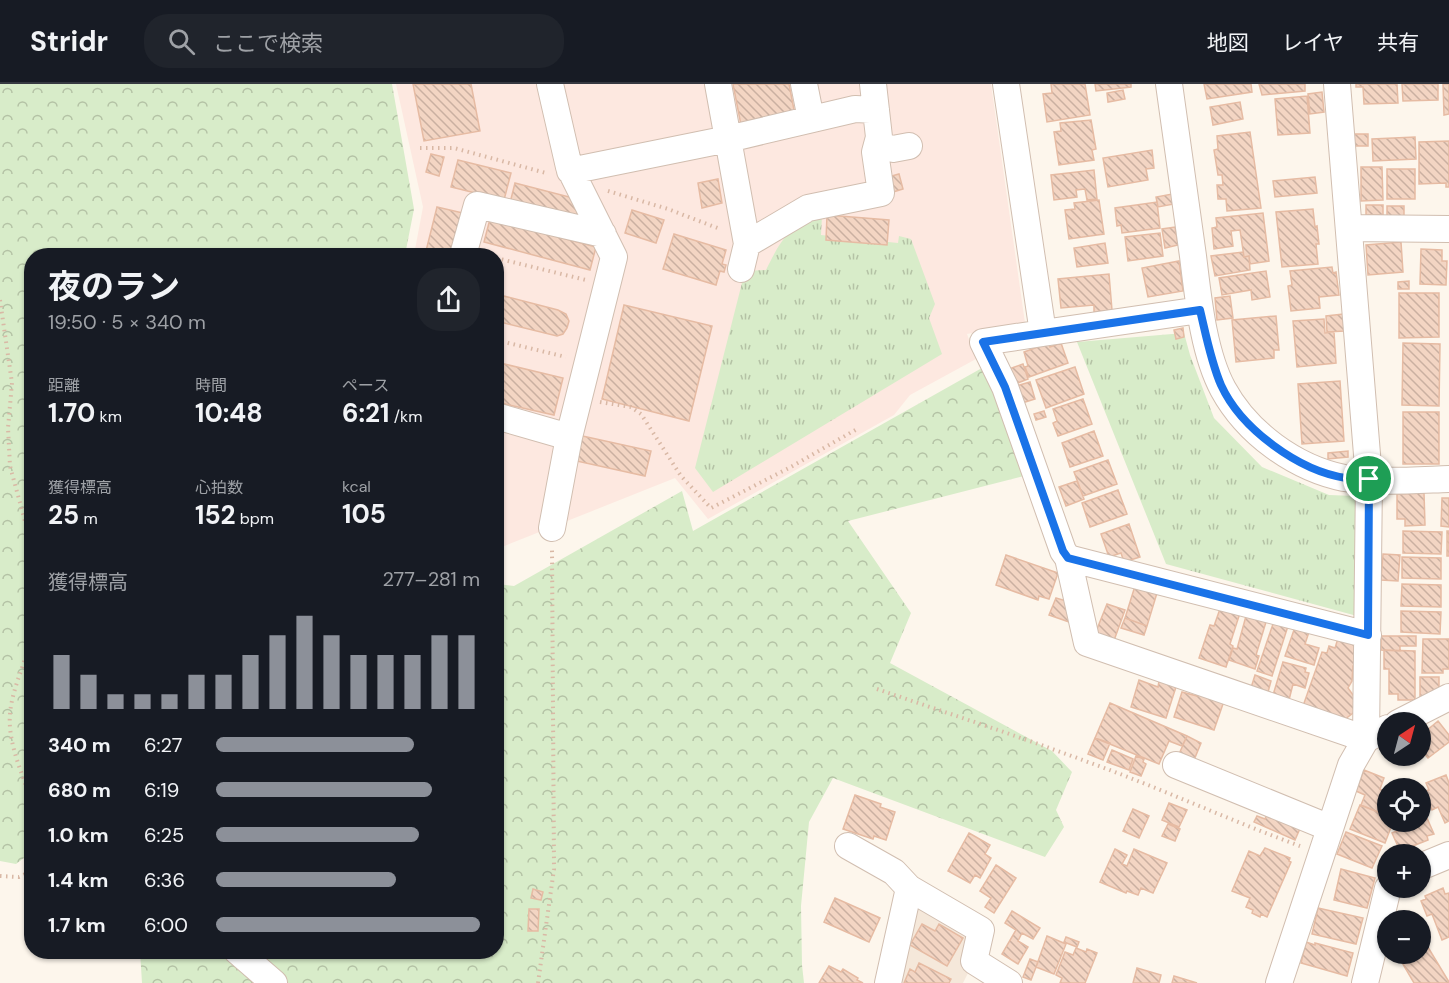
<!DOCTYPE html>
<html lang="ja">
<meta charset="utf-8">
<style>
body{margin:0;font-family:"DM Sans","Noto Sans JP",sans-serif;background:#20242c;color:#f1f3f6;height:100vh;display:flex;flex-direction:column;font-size:22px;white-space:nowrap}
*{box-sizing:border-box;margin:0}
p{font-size:20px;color:#9ea1a6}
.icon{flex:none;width:33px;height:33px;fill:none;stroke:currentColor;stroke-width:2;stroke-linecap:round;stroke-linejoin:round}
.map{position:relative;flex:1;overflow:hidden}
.panel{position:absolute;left:24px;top:164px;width:480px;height:711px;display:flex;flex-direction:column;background:#171b24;border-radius:24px;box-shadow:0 2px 4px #0004}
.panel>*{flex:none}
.needle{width:39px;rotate:36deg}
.controls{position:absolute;left:1377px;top:628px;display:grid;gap:12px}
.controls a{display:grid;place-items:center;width:54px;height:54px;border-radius:50%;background:#171b24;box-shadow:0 2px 4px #0004;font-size:30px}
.pin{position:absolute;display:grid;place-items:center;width:51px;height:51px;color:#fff;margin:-26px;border:3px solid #fff;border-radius:50%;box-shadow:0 2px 6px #0007}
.round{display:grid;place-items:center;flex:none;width:63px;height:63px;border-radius:24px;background:#20242c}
.overview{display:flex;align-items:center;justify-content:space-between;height:102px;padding:0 24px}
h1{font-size:33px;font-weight:700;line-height:45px}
.figures{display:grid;grid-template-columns:repeat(3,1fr);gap:9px;height:102px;padding:6px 24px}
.figures div{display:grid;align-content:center}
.figures b{font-size:26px;font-weight:700}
.figures small{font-size:16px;font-weight:400}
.figures p{font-size:16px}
.chart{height:168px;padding:12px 24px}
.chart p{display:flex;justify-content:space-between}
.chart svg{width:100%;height:108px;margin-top:6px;stroke:#8c9099;stroke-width:6}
ul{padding:0 24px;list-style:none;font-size:20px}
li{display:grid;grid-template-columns:96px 72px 1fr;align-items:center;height:45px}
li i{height:15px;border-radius:8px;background:#8c9099}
header{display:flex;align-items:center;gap:36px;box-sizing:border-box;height:84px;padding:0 30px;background:#171b24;border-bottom:2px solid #363941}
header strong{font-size:28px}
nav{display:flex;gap:33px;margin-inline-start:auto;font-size:21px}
.search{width:420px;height:54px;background:#20242c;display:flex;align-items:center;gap:15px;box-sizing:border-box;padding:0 21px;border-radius:24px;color:#9ea1a6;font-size:22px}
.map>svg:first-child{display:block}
.residential{fill:#f5e8da}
.commercial{fill:#fde8e0}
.grass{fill:url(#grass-tufts)}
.forest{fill:url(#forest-crowns)}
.building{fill:url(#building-back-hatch);stroke:#e6bba3;stroke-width:1.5}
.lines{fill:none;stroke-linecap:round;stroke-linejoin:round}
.minor-casing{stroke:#d1beb0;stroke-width:28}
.path{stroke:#d9b8a5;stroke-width:4;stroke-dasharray:1.5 4.5;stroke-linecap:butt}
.minor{stroke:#fff;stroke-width:26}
.route-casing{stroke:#fff;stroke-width:12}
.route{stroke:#1a73e8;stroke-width:8}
</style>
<header>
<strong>Stridr</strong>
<div class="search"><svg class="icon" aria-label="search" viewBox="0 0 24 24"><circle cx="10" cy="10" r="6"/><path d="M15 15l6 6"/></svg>ここで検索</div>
<nav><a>地図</a><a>レイヤ</a><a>共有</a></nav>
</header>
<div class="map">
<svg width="1449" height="899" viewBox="0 0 1449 899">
<defs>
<pattern id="grass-tufts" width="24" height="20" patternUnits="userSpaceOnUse" patternTransform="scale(1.5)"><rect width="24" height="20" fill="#d8ecc9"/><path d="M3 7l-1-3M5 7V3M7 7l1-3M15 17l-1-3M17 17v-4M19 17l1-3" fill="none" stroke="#b4c2a5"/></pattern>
<pattern id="forest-crowns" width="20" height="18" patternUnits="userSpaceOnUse" patternTransform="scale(1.5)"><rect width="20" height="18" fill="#d8ecc9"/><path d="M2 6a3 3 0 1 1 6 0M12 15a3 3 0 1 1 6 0" fill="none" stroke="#b4c2a5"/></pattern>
<pattern id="building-back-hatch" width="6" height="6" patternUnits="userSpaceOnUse" patternTransform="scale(1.5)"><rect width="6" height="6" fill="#f3d5c3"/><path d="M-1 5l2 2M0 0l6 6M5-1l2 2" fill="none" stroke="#cab0a1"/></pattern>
</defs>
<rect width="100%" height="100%" fill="#fdf6ec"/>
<!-- residential -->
<path class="residential" d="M922 821 965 845 971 857 970 885 963 899H898L913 826Z"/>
<!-- commercial -->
<path class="commercial" d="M396 0H991L1025 239 967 250 976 275 910 311 894 331 708 435 675 394 497 465 496 171H414L423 123Z"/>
<!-- grass -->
<path class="grass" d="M822 132 821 151 898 159 899 152 911 155 935 220 929 234 942 270 713 408 695 384 745 187 766 186C782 154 787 144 822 132Z
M1184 249 1190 271 1214 334 1262 383 1329 411 1356 412 1357 532 1166 480 1077 258Z"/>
<!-- forest -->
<path class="forest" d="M0 0H392L414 125 405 171H32V768L16 780 0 777Z
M989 280 1036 389 848 437 911 529 890 579 1052 667 1072 688 1056 726 1064 743 1045 773 833 694 809 738 801 822 802 881 804 899H142L140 867H496L497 500 514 502 682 407 693 447Z"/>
<!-- building -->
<path class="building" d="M413 0H471L480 47 424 57Z
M733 0H789L795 31 741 41Z
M1051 0H1085L1090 31 1047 38 1043 10 1052 9Z
M1095 0H1131V3L1096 7Z
M1204 0H1251L1252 8 1207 15Z
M1259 0H1305V7L1262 11Z
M1356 0H1397L1398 19 1364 20 1363 3H1356Z
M1402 0H1438V16L1403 17Z
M1443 0H1449V30L1444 31Z
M1123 6 1125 15 1108 18 1107 9Z
M1322 8 1324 28 1310 30 1308 10Z
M1307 12 1310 49 1278 51 1275 15Z
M1240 18 1243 35 1213 41 1210 23Z
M1091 36 1096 65 1092 66 1094 76 1059 81 1054 48 1061 47 1060 39Z
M1250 48 1261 124 1227 127 1226 115H1218L1217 101H1223L1222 91H1218L1214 66 1218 65 1217 52Z
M1351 50H1368V62H1351Z
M1415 53 1416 75 1373 77 1372 55Z
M1449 57V103H1446V99L1419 100V58Z
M1152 66 1154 84 1146 85 1148 96 1108 103 1103 74Z
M431 70 444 73 439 92 426 88Z
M458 76 511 89 504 116 451 103Z
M1361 83H1382L1383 116 1361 117Z
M1387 85H1415V115H1387Z
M1094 86 1097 115 1087 116 1085 105 1076 106 1077 113 1054 116 1051 91Z
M899 90 903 105 893 108 888 93Z
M1315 93 1317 109 1275 113 1273 97Z
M718 95 722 119 702 124 698 99Z
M515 99 581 116 582 137 510 119Z
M1172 110 1174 120 1158 123 1156 113Z
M1099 116 1104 150 1069 155 1065 126 1075 125 1074 119Z
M1157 118 1160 144 1122 149 1121 141 1117 142 1115 124Z
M1366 121H1383V131H1366Z
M1387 122H1404V132H1387Z
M437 123 463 129 453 171H425Z
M1313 125 1315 143 1317 142 1319 160H1316L1318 180 1282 183 1276 128Z
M632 126 664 136 656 159 625 149Z
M1263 129 1269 177 1250 180 1249 172 1244 173 1240 146 1231 147 1233 162 1214 165 1212 144 1217 143 1216 134Z
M827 131 889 136 887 161 826 156Z
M490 135 596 163 590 186 484 158Z
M1175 143 1178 161 1165 164 1162 145Z
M1160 149 1163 172 1128 177 1125 153Z
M674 150 726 166 722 180 726 181 724 188 720 187 716 201 663 185Z
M1401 158 1403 188 1368 191 1366 161Z
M1105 159 1108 179 1077 183 1074 164Z
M1421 165 1442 166V177H1447L1446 201 1420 200Z
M1243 168 1244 173 1249 172 1250 186 1215 192 1211 172Z
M1179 177 1183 207 1148 213 1142 184Z
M1332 183 1333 189 1336 188 1339 211 1319 213 1320 224 1291 227 1288 202 1292 201 1290 187Z
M1266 187 1270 213 1252 216 1251 206 1222 211 1219 194Z
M1109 190 1112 226 1094 228V221L1061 224 1058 195Z
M1409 197V205H1398V198Z
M1399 209H1439V253L1399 254Z
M496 210 558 226 566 230 569 237 567 244 563 250 557 252 496 237Z
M1230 212 1233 234 1217 236 1215 214Z
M624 221 712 242 689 337 602 315Z
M1343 230 1344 247 1327 248 1326 232Z
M1276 232 1279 266H1274V274L1236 278 1232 236Z
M1324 235 1325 249 1334 248 1336 279 1297 283 1293 237Z
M1183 244 1184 253 1176 255 1174 246Z
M1049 259 1050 263 1061 259 1068 279 1029 293 1025 283 1028 282 1024 268Z
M1403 259 1440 260 1439 322 1402 321Z
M496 278 563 294 554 331 496 318Z
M1023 280 1028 295 1015 300 1009 285Z
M1075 283 1084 310 1046 324 1036 296Z
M1340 297 1344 357 1302 360 1298 300Z
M1030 298 1035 315 1022 319 1016 302Z
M1083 315 1092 340 1058 352 1053 339 1057 337 1053 325Z
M1044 327 1046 333 1036 336 1034 330Z
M1403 328H1439V380H1403Z
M1094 347 1103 372 1070 383 1062 359Z
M578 351 651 367 645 392 572 376Z
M1348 367V373L1328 375V369Z
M1108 376 1117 400 1083 412 1074 388Z
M1077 397 1084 415 1066 422 1059 403Z
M1118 406 1127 430 1090 443 1082 419Z
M1424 409 1425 441 1405 442V435H1397V410Z
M1442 414H1449V443L1441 442Z
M1129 440 1140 473 1124 478 1121 469 1109 473 1101 450Z
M1403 447 1442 448 1441 470 1403 469Z
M1447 447H1449V472H1447Z
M1383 470 1400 471 1398 497 1381 496Z
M1006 471 1058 489 1049 515 1039 512 1038 516 996 501Z
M1402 473 1441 474V495L1402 494Z
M1402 500 1441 501V523L1401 522Z
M1135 502 1157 509 1147 542 1125 534Z
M1056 514 1070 518 1075 540 1049 531Z
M1107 520 1125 526 1112 562 1093 555Z
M1221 522 1240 529 1230 560 1233 562 1226 583 1199 574 1210 541 1214 542Z
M1401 527 1441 528 1440 550 1401 548Z
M1246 532 1266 538 1256 571 1259 572 1255 585 1229 576 1233 564 1237 565Z
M1125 534 1147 542 1144 551 1121 544Z
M1274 537 1288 542 1272 592 1257 587Z
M1295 543 1309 548 1305 560 1319 564 1314 581 1285 572Z
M1339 551 1358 562V578L1353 582 1352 597 1348 604 1358 618 1357 626 1344 636 1303 622 1322 568 1327 569 1329 562 1335 564Z
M1381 552H1416V562H1400V567L1381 566Z
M1423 555H1449V585H1443V589H1422Z
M1384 566 1415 567V616H1398V610H1389V585H1384Z
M1283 578 1306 584 1305 588 1309 589 1305 604 1293 600 1289 616 1273 611Z
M1255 591 1271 597 1267 612 1250 607Z
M1420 593H1439V610L1420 615Z
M1139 596 1158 603 1159 597 1176 603 1166 634 1131 623Z
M1182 608 1197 612 1198 608 1224 617 1214 646 1174 633Z
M1110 619 1187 652 1182 662 1169 657 1159 680 1095 654Z
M1438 637 1449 651V658L1428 674 1420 665V652Z
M1187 652 1201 659 1194 676 1179 670Z
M1095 654 1110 659 1103 676 1088 670Z
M1112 666 1133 675 1129 686 1107 678Z
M1136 672 1144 675 1143 678 1146 680 1141 692 1130 688Z
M1364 686 1384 694 1380 705 1388 708V732L1361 721 1365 711 1356 707Z
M1446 691 1449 699V737L1445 739 1438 723 1432 726 1424 707 1429 706 1426 699Z
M855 711 881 720 880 723 895 728 886 756 874 752 873 755 843 745Z
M1420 718 1434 750 1427 752 1428 756 1400 767 1392 749 1407 743 1404 738H1420Z
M1169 719 1187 726 1179 743 1162 736Z
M1360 721 1388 732V738H1393L1385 759 1350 745Z
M1133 725 1149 732 1139 754 1123 747Z
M1269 725 1302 740 1295 756 1254 738 1257 732 1265 735Z
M1168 740 1180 745 1175 757 1162 752Z
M1346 748 1382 762 1372 784 1337 770Z
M969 749 990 761 985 770 991 774 980 794 975 791 970 799 948 787Z
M1265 764 1290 774 1289 777 1291 778 1267 833 1261 830 1260 833 1252 829 1253 826 1246 823 1250 814 1232 807 1249 767 1260 772Z
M1115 765 1127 771 1122 780 1127 782 1134 765 1167 779 1153 809 1141 804 1138 811 1127 807 1126 809 1100 798Z
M996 781 1016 794 994 829 985 823 991 814 980 807Z
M1341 785 1375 794 1367 824 1334 816Z
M1443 804 1445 810 1449 809V853L1442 856 1432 830 1427 832 1421 817 1426 815 1425 812Z
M533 805 543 808 541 816 531 814Z
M835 814 880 834 869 858 824 838Z
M1318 824 1363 834 1356 860 1312 850Z
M529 825H539L538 847H528Z
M1012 827 1040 844 1033 855 1022 849 1018 857 1028 863 1018 880 1002 870 1016 846 1005 839Z
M922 840 935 847 939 840 963 854 947 882 910 861Z
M1420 850 1449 898V899H1414L1397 870H1420Z
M1047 852 1066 860 1054 890 1036 883Z
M1066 853 1079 858 1077 863 1064 858Z
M1306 858 1315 861V859L1353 869 1347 892 1301 879Z
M1076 864 1086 868 1087 865 1097 869 1085 899H1060L1062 894 1056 891 1065 868 1073 871Z
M1030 875 1038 878 1031 896 1023 893Z
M919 879 951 895 949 899H904L910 885 915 888Z
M829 882 841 888 843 885 858 894 857 896 863 899H819Z
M1137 884 1161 891 1159 899H1133Z
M1174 892 1197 899H1172Z"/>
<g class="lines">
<defs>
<path id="minor" d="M718 0 747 160
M804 0 811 35
M1006 0 1043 249 1200 226
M1169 0C1177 57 1185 114 1193 172 1198 212 1203 268 1223 305 1247 349 1295 384 1344 394 1374 399 1418 396 1449 395
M877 61 893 65 909 62
M570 87 728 55 855 25 876 26
M1349 144 1449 145
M463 171 477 121 603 150
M741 185 747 160 808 124 881 109 875 68 879 53 873 0
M1043 249 983 258 1005 303 1063 467 1068 474 1368 551
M496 332 569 353 614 173 569 83 550 0
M552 444 569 353
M1068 474 1087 559 1366 655 1388 644
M1398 639 1449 613
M1176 681 1330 744
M848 762 894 788 909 804
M1420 783 1449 771
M237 867 274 899
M888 899 909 804 981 846 974 877 1009 899
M1279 899 1351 681 1366 655 1369 395 1337 0
M1365 899 1388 804"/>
</defs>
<!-- minor casing -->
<use href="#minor" class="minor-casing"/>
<!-- path -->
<path class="path" d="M420 64H454L546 89
M608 107 668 125 720 145
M496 174 586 196
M0 216 12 299 8 344 10 382 32 463
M496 256 566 273
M600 318 631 323 641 330 681 392 711 424 789 384 857 345
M32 548C27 580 7 611 10 643 12 669 24 694 32 719
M877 605C947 629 1018 652 1088 678 1160 704 1229 736 1300 762
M0 792 19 793 32 787
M538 899 554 785 552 466"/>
<!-- minor -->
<use href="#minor" class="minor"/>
</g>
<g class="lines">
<defs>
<path id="route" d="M1200 226C1206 251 1211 278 1221 301 1241 345 1299 387 1346 394 1353 395 1361 395 1369 395L1368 551 1068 474 1063 467 1005 303 983 258Z"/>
</defs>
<!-- route casing -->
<use href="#route" class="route-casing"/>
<!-- route -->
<use href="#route" class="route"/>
</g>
</svg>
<div class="controls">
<a><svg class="needle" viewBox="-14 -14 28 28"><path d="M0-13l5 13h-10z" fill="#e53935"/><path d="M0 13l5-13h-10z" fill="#9ea1a6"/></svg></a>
<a><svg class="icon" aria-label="locate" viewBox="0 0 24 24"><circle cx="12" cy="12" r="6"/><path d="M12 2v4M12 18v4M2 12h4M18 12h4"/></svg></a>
<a>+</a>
<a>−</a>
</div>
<div class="pin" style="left:1369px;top:395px;background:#1e9e55"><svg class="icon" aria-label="arrive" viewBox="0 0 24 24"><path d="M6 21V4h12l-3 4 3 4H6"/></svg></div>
<section class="panel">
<div class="overview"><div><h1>夜のラン</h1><p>19:50 · 5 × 340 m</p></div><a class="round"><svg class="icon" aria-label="share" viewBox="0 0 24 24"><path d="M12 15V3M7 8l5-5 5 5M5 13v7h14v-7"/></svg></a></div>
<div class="figures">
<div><p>距離</p><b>1.70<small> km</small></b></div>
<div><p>時間</p><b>10:48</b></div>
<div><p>ペース</p><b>6:21<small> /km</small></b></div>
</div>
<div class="figures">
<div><p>獲得標高</p><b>25<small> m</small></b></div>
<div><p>心拍数</p><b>152<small> bpm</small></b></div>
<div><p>kcal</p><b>105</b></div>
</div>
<div class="chart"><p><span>獲得標高</span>277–281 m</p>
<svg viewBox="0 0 160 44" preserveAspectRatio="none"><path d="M5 44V22M15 44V30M25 44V38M35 44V38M45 44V38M55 44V30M65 44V30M75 44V22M85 44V14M95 44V6M105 44V14M115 44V22M125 44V22M135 44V22M145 44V14M155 44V14"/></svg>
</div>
<ul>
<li><b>340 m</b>6:27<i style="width:75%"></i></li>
<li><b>680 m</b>6:19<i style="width:82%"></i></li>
<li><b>1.0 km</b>6:25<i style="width:77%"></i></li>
<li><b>1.4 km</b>6:36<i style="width:68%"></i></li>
<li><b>1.7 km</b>6:00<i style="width:100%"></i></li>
</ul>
</section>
</div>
